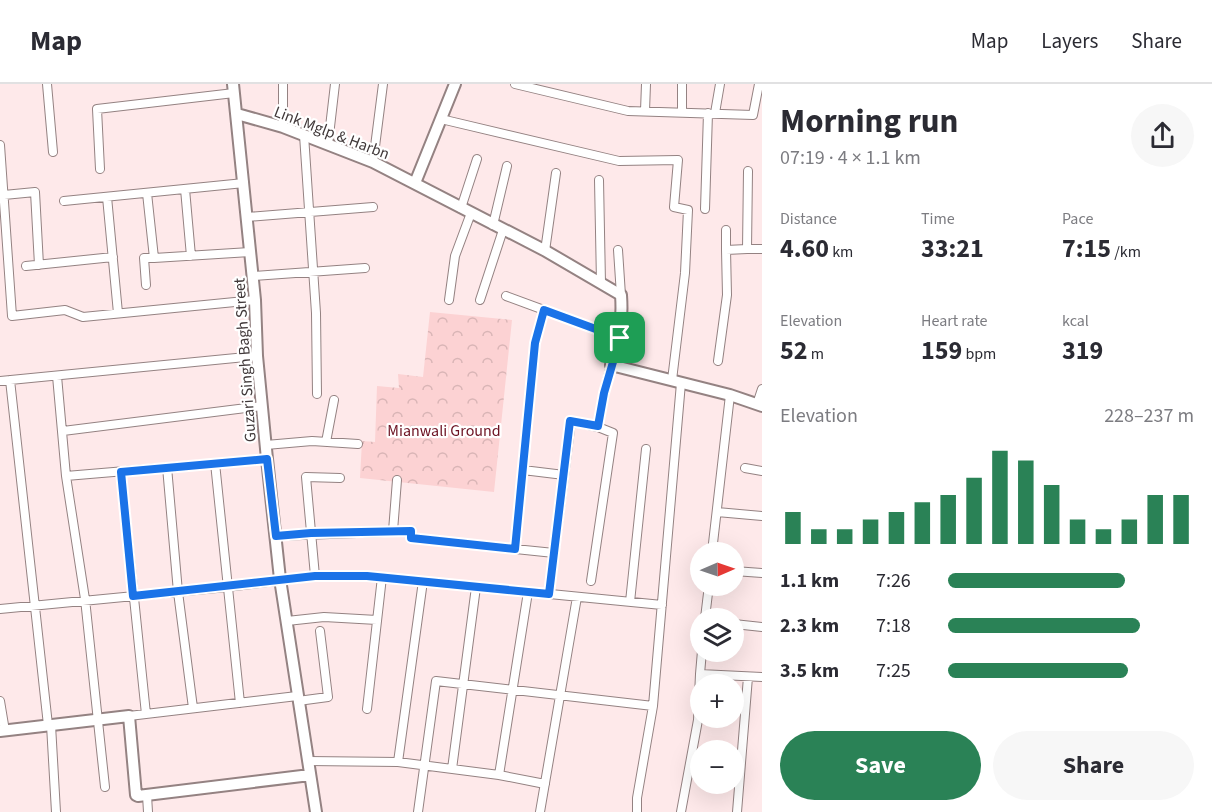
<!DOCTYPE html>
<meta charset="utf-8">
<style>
body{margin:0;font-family:"Source Sans 3",sans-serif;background:#f7f7f7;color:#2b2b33;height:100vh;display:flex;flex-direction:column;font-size:22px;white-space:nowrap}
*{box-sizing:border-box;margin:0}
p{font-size:20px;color:#7c7c81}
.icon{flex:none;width:33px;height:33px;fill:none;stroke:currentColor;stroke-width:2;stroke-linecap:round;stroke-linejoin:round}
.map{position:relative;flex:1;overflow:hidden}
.drawer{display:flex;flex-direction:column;background:#fff;width:450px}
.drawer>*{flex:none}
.needle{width:39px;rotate:88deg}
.controls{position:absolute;left:690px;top:458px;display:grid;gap:12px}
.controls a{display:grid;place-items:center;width:54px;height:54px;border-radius:50%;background:#fff;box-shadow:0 6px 24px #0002;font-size:30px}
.pin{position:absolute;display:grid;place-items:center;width:51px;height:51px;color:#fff;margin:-26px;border-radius:12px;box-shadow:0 3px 9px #0006}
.round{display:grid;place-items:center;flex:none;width:63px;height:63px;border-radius:32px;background:#f7f7f7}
.head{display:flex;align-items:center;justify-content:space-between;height:102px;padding:0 18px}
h1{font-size:33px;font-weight:700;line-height:45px}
.stats{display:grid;grid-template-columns:repeat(3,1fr);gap:9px;height:102px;padding:6px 18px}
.stats div{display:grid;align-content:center}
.stats b{font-size:26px;font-weight:700}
.stats small{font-size:16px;font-weight:400}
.stats p{font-size:16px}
.chart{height:168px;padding:12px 18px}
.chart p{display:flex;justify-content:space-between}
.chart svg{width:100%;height:108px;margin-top:6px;stroke:#2a8256;stroke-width:6}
.cta{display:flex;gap:12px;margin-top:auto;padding:12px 18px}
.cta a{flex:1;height:69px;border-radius:36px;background:#2a8256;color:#fff;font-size:24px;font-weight:700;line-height:69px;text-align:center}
.cta a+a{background:#f7f7f7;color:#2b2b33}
ul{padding:0 18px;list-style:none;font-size:20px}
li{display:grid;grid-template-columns:96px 72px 1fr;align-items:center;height:45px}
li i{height:15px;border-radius:8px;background:#2a8256}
header{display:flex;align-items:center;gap:36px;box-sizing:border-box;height:84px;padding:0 30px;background:#fff;border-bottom:2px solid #e1e1e2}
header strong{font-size:28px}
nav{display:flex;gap:33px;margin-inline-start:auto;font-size:21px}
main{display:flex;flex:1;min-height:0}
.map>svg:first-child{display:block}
.park{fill:url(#park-crowns)}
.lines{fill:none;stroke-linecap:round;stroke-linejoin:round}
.street-casing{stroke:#948282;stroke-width:10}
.secondary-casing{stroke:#948282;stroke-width:14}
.street{stroke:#fff;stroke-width:8}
.secondary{stroke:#fff;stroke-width:10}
.route-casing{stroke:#fff;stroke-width:12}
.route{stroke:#1a73e8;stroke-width:8}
.labels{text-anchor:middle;stroke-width:4.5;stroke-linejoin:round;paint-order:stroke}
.street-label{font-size:16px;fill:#403839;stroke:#fff}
.park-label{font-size:16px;fill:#6c1222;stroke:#fff}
</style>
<header>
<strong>Map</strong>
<nav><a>Map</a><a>Layers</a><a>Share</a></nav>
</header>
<main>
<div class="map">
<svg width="762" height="728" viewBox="0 0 762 728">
<defs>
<pattern id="park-crowns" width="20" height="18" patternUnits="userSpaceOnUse" patternTransform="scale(1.5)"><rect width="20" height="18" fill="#fcd2d3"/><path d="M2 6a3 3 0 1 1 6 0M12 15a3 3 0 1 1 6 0" fill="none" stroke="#d9b5b6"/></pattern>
</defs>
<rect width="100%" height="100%" fill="#fee9ea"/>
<!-- park -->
<path class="park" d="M430 228 512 236 494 408 360 394 362 357 375 358 377 302 399 304 398 290 423 293Z"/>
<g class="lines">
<defs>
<path id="street" d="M47 0 53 68
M515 0 628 27 753 31 759 0
M645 27 646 0
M682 28V0
M715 29 720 0
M441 35 619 77 678 76 674 123 688 126 685 189 672 296
M283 43V0
M304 51 316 229 317 310
M328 60 335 0
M0 61 12 232 65 226 83 233 255 216
M373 78 383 0
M100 85 97 25 234 9
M748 87 747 165H762
M599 96 601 199
M185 105 191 172
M4 111 35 108 39 181
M107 113 118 229
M64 117 244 99
M461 124 477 75
M705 125 708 29
M247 133 373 123
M493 141 507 82
M726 146V166L747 165
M618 166 621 211
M545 167 556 89
M154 174 250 168
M26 182 113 173
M253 192 365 184
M146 201 144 174H154L147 109
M506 212 620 254
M449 216 455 172 471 129
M480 216 503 146
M718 277 727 211 726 166
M57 292 66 392 85 515 105 703
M10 296 48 641
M0 297 257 272
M757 320 762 305
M598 343 604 309 611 281
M63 347 262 322
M326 358 334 316
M266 361 312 357 358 360
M215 379 240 619
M167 383 178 508 193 624
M745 384 762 387
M523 386 564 391
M121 388 146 630
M66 392 267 375
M717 428 762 432
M393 447 397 396
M276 452 411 447V454L554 469
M515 465 535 259 544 226
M712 468 730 311
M734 487 762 489
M315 492 306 393 340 394
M549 510 571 337 598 343 613 349 591 497
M630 518 646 365
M0 525 227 503 315 492H367L662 521
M705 534 709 501
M287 537 324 533 377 536
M734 540 762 543
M700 590 702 567
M0 617 5 647
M298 617 328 613 320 547
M367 625 382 493
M129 632 297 612
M51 641 56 728
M308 677 398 678 499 691 545 700
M398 678 423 497
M452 685 476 503
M499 691 528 508
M147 711 148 728
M418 728 436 597 653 622
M540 728 577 513
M637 728V714L653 622 681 299
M681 728 698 636 700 590 762 593
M737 728 748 593"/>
<path id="secondary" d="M233 0 255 216 257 272 267 375 280 495 316 728
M237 30 283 43 373 78 544 166 621 211C623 239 619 254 611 281L730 311 762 322
M415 99 455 0
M0 647 129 632 136 711 138 712 310 691"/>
</defs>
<!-- street casing -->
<use href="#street" class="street-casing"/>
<!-- secondary casing -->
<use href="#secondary" class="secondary-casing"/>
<!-- street -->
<use href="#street" class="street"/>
<!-- secondary -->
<use href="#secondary" class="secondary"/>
</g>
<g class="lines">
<defs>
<path id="route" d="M544 226 620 254 604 309 598 342 570 337 549 510 367 492H315L133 512 121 388 267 375 276 452 311 449 411 447V454L515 465 535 259Z"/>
</defs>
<!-- route casing -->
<use href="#route" class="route-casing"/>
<!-- route -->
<use href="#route" class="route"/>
</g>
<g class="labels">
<!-- street labels -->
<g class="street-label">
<text transform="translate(332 48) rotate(21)" y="6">Link Mglp &amp; Harbn</text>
<text transform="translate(244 276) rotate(-94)" y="6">Guzari Singh Bagh Street</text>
</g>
<!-- park labels -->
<g class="park-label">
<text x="444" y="352">Mianwali Ground</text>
</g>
</g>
</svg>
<div class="controls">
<a><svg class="needle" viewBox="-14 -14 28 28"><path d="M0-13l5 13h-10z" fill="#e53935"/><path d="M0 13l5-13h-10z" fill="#7c7c81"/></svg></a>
<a><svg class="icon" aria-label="layers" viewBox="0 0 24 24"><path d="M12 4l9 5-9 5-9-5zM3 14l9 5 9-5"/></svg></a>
<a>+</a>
<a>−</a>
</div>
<div class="pin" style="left:620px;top:254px;background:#1e9e55"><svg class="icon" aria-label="arrive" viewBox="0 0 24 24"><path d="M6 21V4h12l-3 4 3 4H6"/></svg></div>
</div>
<section class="drawer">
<div class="head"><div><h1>Morning run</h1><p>07:19 · 4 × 1.1 km</p></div><a class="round"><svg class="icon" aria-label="share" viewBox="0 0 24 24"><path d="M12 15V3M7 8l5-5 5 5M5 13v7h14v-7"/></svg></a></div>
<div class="stats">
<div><p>Distance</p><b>4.60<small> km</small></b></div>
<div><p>Time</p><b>33:21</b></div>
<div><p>Pace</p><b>7:15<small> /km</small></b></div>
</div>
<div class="stats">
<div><p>Elevation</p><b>52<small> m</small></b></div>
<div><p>Heart rate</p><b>159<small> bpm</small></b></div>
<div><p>kcal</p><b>319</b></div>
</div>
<div class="chart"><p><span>Elevation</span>228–237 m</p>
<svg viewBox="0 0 160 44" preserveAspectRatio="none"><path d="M5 44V31M15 44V38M25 44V38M35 44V34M45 44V31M55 44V27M65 44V24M75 44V17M85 44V6M95 44V10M105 44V20M115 44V34M125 44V38M135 44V34M145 44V24M155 44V24"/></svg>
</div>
<ul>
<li><b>1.1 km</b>7:26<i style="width:72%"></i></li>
<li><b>2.3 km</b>7:18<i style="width:78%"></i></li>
<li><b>3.5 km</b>7:25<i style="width:73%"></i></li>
</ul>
<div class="cta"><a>Save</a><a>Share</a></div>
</section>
</main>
